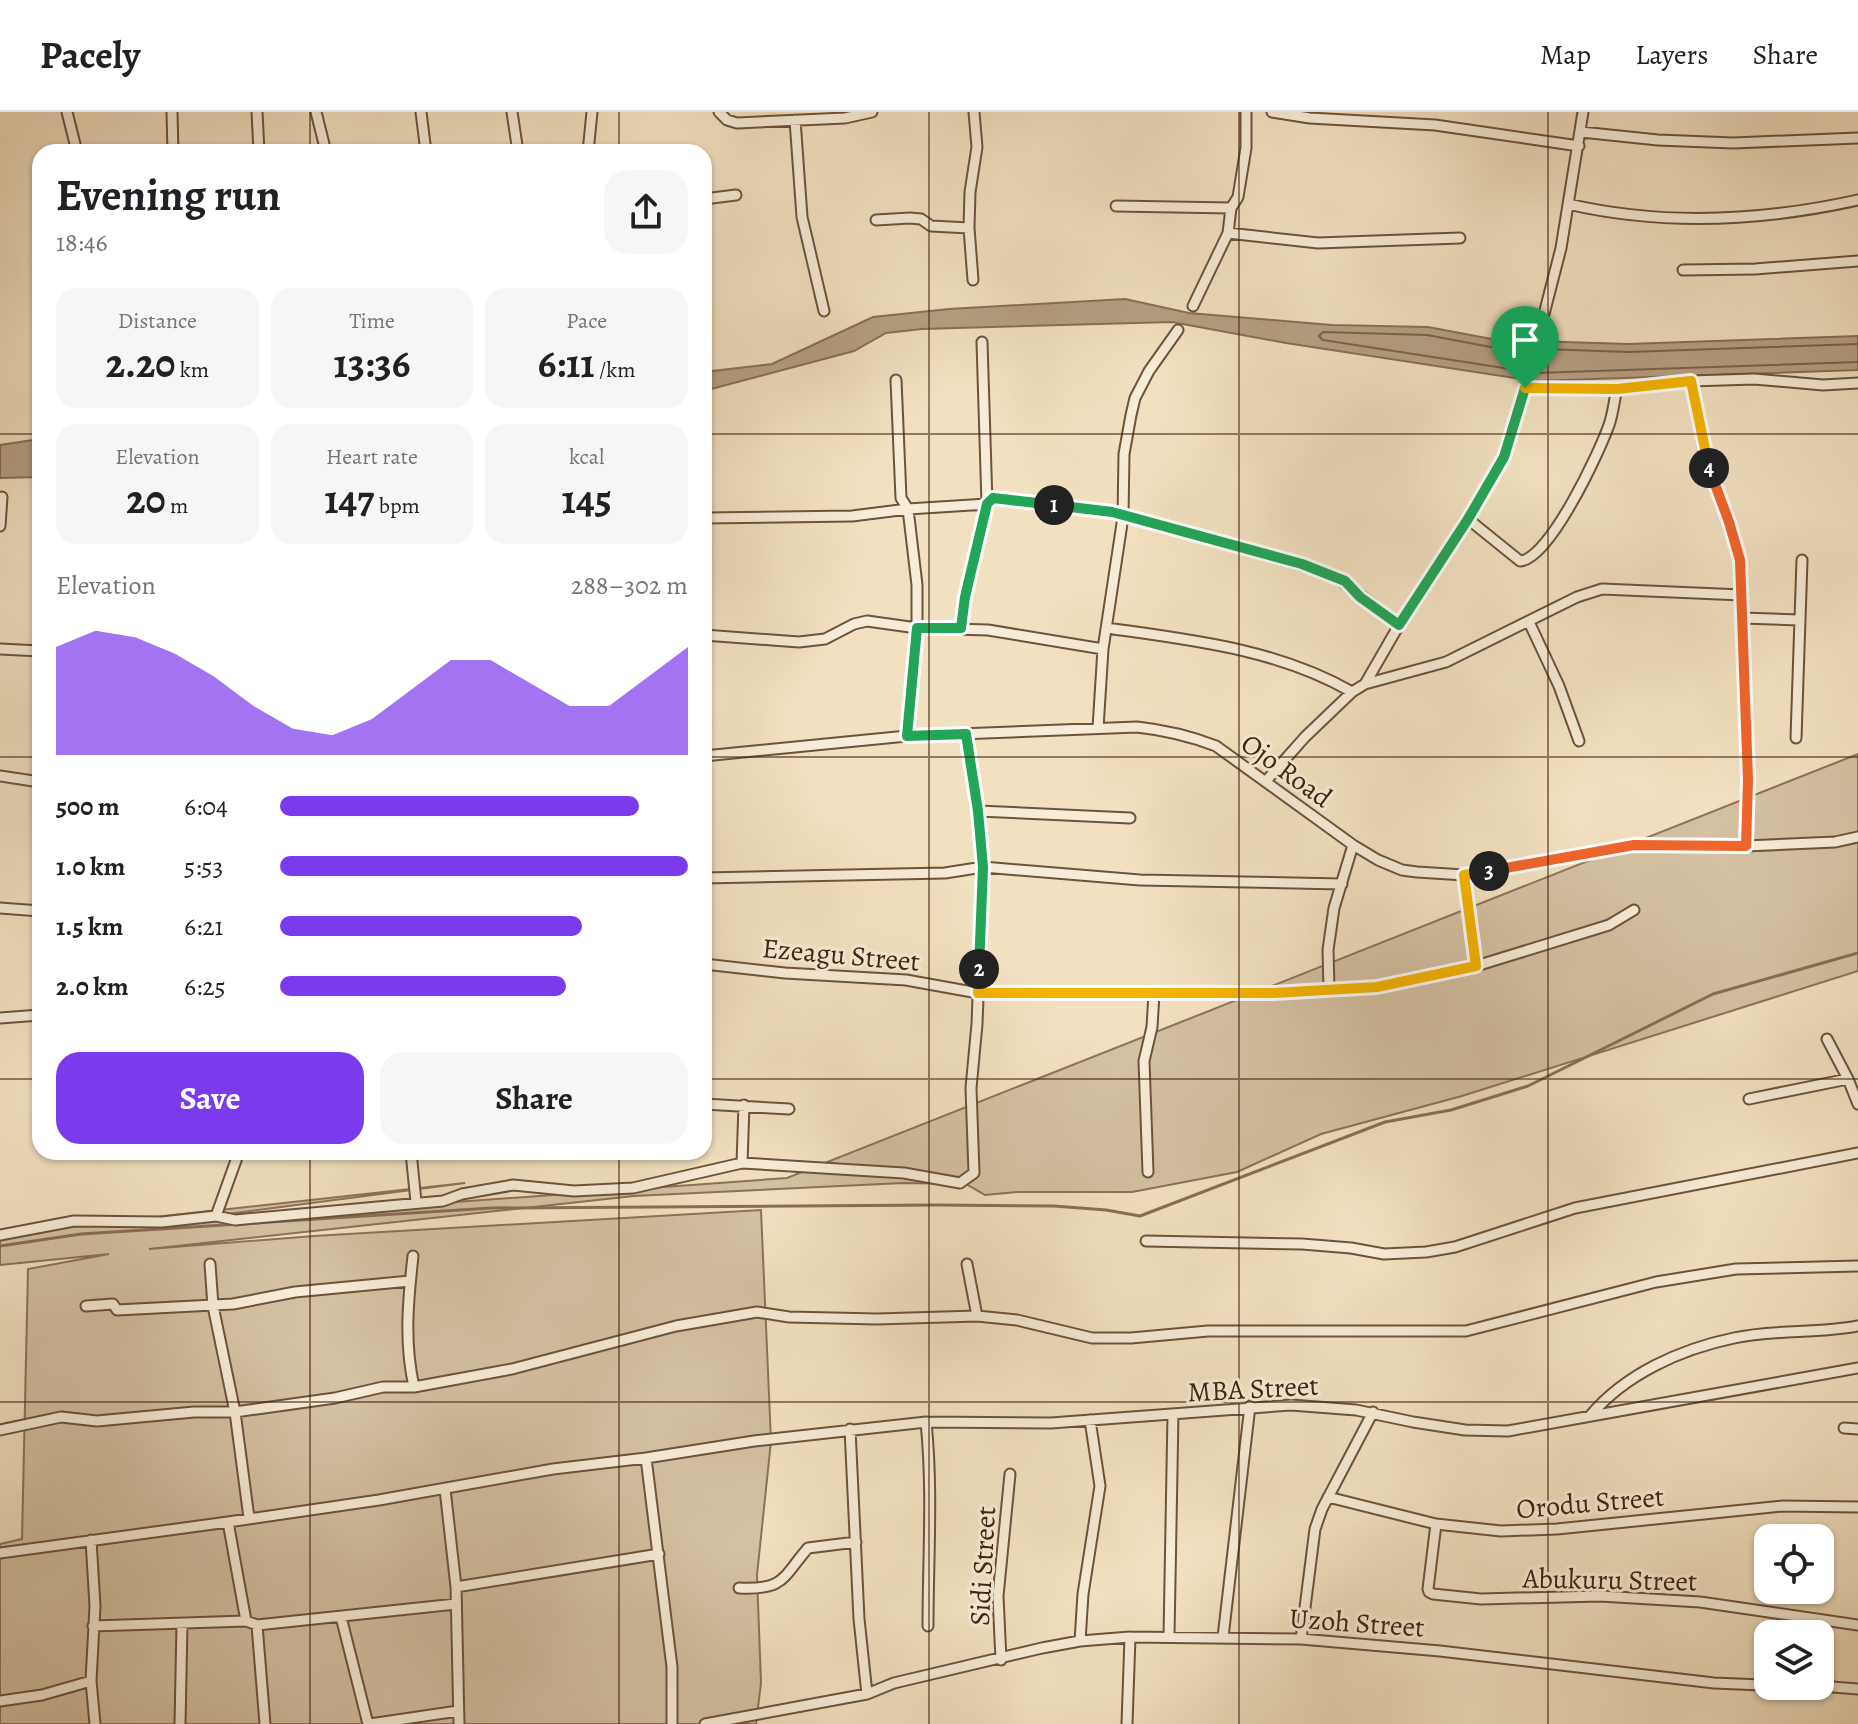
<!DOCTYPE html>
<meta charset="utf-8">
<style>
body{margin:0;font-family:Alegreya,serif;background:#f6f6f6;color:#202124;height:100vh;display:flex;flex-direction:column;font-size:30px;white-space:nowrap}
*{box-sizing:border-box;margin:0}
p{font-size:26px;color:#757577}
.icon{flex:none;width:44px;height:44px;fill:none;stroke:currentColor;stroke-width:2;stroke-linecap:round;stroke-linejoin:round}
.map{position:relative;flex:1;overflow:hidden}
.side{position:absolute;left:32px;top:32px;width:680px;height:1016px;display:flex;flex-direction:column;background:#fff;border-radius:24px;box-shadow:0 2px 6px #0004}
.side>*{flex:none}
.buttons{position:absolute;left:1754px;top:1412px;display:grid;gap:16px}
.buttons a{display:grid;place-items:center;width:80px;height:80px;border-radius:16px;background:#fff;box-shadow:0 2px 6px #0004;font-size:40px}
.pin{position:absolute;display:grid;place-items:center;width:68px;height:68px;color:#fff;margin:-82px -34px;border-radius:50% 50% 50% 0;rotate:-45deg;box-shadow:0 0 8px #0007}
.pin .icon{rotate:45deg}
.km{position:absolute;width:40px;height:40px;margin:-20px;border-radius:50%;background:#222;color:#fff;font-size:22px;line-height:40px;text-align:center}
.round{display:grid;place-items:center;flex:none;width:84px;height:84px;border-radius:24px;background:#f6f6f6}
.summary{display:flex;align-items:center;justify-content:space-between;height:136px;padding:0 24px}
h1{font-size:44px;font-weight:700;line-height:60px}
.stats{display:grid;grid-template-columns:repeat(3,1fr);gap:12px;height:136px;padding:8px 24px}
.stats div{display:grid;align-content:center;border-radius:20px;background:#f6f6f6;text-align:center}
.stats b{font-size:40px;font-weight:700}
.stats small{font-size:22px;font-weight:400}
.stats p{font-size:22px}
.chart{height:224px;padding:16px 24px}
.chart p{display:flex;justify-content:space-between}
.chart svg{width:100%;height:144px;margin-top:8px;fill:#7c3aed;opacity:.7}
.primary-button{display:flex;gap:16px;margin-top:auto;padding:16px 24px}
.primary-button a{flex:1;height:92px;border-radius:24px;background:#7c3aed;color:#fff;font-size:32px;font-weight:700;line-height:92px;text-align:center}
.primary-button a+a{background:#f6f6f6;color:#202124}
ul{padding:0 24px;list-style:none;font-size:26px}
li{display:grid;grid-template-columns:128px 96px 1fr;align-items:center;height:60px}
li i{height:20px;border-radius:10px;background:#7c3aed}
header{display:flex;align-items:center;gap:48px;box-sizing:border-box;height:112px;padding:0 40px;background:#fff;border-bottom:2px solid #e0e0e0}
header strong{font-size:38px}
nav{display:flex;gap:44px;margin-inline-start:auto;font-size:28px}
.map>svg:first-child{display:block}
.green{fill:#d4c1a3;stroke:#8b7259;stroke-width:2}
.water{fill:#b6a084;stroke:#886e55;stroke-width:2}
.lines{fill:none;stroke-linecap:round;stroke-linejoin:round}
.shore{stroke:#7c614a;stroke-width:2}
.stream{stroke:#886e55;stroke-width:3}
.minor-casing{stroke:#6e523c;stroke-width:13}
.minor{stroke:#f7ecd7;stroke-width:9}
.split-1-casing{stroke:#fff;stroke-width:16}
.split-2-casing{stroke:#fff;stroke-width:16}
.split-3-casing{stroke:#fff;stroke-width:16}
.split-4-casing{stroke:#fff;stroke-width:16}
.split-5-casing{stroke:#fff;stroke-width:16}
.split-1{stroke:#22a559;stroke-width:10}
.split-2{stroke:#22a559;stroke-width:10}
.split-3{stroke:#f5b400;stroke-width:10}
.split-4{stroke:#f0652b;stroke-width:10}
.split-5{stroke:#f5b400;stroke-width:10}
.grid{fill:none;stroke:#42220f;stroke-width:2;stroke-opacity:0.55}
.labels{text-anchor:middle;stroke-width:6;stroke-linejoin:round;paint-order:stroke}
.street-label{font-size:28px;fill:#42220f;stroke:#f7ecd7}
</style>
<header>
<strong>Pacely</strong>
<nav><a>Map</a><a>Layers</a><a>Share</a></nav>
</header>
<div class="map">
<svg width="1858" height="1612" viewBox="0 0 1858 1612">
<rect width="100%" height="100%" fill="#f2e1c1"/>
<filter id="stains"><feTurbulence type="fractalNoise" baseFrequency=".0025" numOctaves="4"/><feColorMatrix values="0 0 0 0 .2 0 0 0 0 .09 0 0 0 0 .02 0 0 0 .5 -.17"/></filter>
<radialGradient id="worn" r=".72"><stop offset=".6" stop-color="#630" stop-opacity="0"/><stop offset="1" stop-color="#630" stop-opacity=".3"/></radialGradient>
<!-- green -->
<path class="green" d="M1858 642V859L1462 984 1321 1022 1237 1060 1132 1080H1017L985 1083 966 1072 903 1071 634 1084 149 1137 314 1124 761 1098 771 1329 757 1463 761 1571 756 1612H0V1432L22 1427 28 1157 109 1142 0 1153V1122L465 1071 151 1112 787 1066Z"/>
<!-- water -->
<path class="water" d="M1125 187 1189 201 1332 213 1428 215 1497 228 1628 232 1858 224V258L1534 269 1286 231 1172 210 922 217 886 221 854 239 704 279V260L772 252 873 205 949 197Z
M40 327V365L0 366V333Z"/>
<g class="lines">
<!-- shore -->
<path class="shore" d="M1542 237 1629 240 1858 232
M1523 259 1323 228 1319 224 1323 220 1427 223 1496 236 1528 237
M1536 261 1858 250"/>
<!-- stream -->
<path class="stream" d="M0 1134 81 1122 491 1096 937 1093 1054 1094 1106 1098 1140 1104 1385 1010 1451 998 1528 974 1713 882 1858 841"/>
<defs>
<path id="minor" d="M67 0 77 40
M172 0 173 40
M257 0 259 40
M316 0 326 40
M421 0 426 40
M512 0 518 40
M719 0 727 8 737 11 845 6 872 0
M1272 0 1310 6 1435 13 1579 34
M795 8 802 105 824 199
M1581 20 1658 28 1733 31 1858 26
M588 40 592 0
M704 87 736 83
M1568 92C1663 114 1763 109 1858 88
M1116 94 1231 96
M876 108 910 106 921 107 931 114 969 116
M1228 121 1318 131 1460 126
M1683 158 1755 157 1858 149
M973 168 969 116 970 80 977 35 974 0
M1193 194 1228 121 1231 96 1238 85 1246 36V0
M896 268 901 386 908 397 917 473V516L907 624
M1691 269 1705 344 1729 410 1740 448 1748 668 1746 734
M1525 276 1617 277 1691 269 1754 267 1823 273 1858 271
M704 406 852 404 908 397 987 392 993 386 1112 400 1325 460C1350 472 1376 496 1399 513
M1468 407 1520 449C1549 448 1599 341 1609 313 1613 302 1614 289 1617 277
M0 414 2 385
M1742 506 1799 508
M1529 510 1559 574 1579 629
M961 516 965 485 987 392 982 230
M1107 516C1192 528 1277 537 1352 580
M704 523 799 530 825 527 854 512 867 509 917 516 988 518 1103 537
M0 537 40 539
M1365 572 1446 550 1577 485 1602 477 1742 483
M1098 616 1103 537 1123 405 1124 342 1131 303 1135 286 1149 259 1178 218
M1796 626 1802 448
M704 644 907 624 1137 615C1165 618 1190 624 1216 634L1353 733 1378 748 1402 758 1417 760 1464 763 1634 733 1746 734 1835 730 1858 725
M0 664 40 670
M1266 669 1305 625 1352 580 1365 572 1399 513 1468 407 1504 345 1525 276 1561 136 1583 0
M978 699 1130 706
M1464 763 1476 854
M704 766 945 761 983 755 1140 768 1342 772
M0 796 40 799
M704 852 785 861 906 868 978 881H1274L1377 875 1476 854 1609 813 1634 798
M1329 877 1328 838 1334 796 1353 733
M0 906 40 903
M1827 927 1848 967 1858 992
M1749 987 1848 967
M704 992 789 997
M411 1040 416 1090
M742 1051 744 993
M1148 1060 1144 949 1152 915 1154 882
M216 1104 239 1040
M0 1123 74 1109 162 1110 216 1104 235 1108 443 1089 462 1082 513 1073 574 1079 633 1076 742 1051 904 1061 960 1071 974 1061 971 976 977 912 983 755 978 699 966 622
M1146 1129 1302 1132 1351 1136 1384 1142 1426 1140 1455 1135 1575 1096 1858 1041
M413 1144C408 1189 404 1230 414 1275
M210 1152 213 1194 235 1300 249 1406
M967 1152 977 1204
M86 1194 113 1192 117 1198 233 1192 295 1180 410 1169
M1590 1304C1625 1262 1681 1237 1734 1226 1775 1217 1817 1222 1858 1214
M926 1310C933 1379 928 1446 928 1514
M1844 1316 1858 1317
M850 1317 859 1507 867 1582
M0 1318 61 1305 97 1309 194 1300H235L335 1286 383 1275H414L512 1257 676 1214 757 1200 789 1205 877 1207 977 1204 1017 1208 1092 1226H1131L1208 1219H1466L1656 1170 1736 1157 1858 1154
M646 1346 672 1555V1612
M445 1377 456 1475 459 1612
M1328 1385 1436 1412 1501 1419 1557 1417 1783 1394 1858 1395
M228 1410 246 1509
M1436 1412 1428 1477 1429 1480 1433 1482 1481 1487 1600 1484 1700 1490 1858 1513
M91 1428 95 1494 91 1569 95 1612
M0 1441 228 1410 379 1388 553 1357 646 1346 754 1329 926 1310 1051 1311 1291 1293 1356 1298 1413 1310 1465 1318 1508 1319 1858 1256
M456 1475 659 1442
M739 1476C785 1478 782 1466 808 1436L856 1430
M341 1505 368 1612
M257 1513 265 1612
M93 1514 246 1509 257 1513 456 1492
M1169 1524 1173 1302
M1223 1525 1250 1294
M1301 1527 1315 1417 1322 1397 1373 1300
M1080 1529 1083 1482 1100 1374 1090 1308
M1001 1548 998 1484 1010 1362
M1820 1574 1858 1577
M0 1589 42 1583 91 1569
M180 1612 182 1512
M370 1612 458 1599
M705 1612 867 1582 894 1571 1042 1536 1080 1529 1130 1525 1301 1527 1440 1539 1714 1571 1789 1574
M1127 1612 1130 1525"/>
</defs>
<!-- minor casing -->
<use href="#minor" class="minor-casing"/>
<!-- minor -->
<use href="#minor" class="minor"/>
</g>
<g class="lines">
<defs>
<path id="split-1" d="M1054 393 1112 400 1302 452 1345 469 1360 485 1399 513 1468 407 1504 345 1525 276"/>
<path id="split-2" d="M979 857 983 755 978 699 966 622 907 624 917 516H961L965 485 987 392 993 386 1054 393"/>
<path id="split-3" d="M979 857 978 881H1274L1377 875 1476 854 1464 763 1489 759"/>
<path id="split-4" d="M1489 759 1634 733 1746 734 1748 668 1740 448 1729 410 1709 356"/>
<path id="split-5" d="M1525 276 1617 277 1691 269 1709 356"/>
</defs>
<!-- split-1 casing -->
<use href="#split-1" class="split-1-casing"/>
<!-- split-2 casing -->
<use href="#split-2" class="split-2-casing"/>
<!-- split-3 casing -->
<use href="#split-3" class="split-3-casing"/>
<!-- split-4 casing -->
<use href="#split-4" class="split-4-casing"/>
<!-- split-5 casing -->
<use href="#split-5" class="split-5-casing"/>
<!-- split-1 -->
<use href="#split-1" class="split-1"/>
<!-- split-2 -->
<use href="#split-2" class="split-2"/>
<!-- split-3 -->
<use href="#split-3" class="split-3"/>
<!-- split-4 -->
<use href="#split-4" class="split-4"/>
<!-- split-5 -->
<use href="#split-5" class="split-5"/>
</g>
<!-- grid -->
<path class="grid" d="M310 0V40M619 0V40M929 0V1612M1239 0V1612M1548 0V1612M0 322H40M704 322H1858M0 645H40M704 645H1858M0 967H40M704 967H1858M310 1040V1612M619 1040V1612M0 1290H1858"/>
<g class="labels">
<!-- street labels -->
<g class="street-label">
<text transform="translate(1287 658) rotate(36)" y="10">Ojo Road</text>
<text transform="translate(841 842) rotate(5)" y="10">Ezeagu Street</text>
<text transform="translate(1253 1276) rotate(-3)" y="10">MBA Street</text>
<text transform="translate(1590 1390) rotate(-5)" y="10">Orodu Street</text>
<text transform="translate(982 1454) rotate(-87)" y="10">Sidi Street</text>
<text transform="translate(1610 1467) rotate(1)" y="10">Abukuru Street</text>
<text transform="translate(1357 1510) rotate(4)" y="10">Uzoh Street</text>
</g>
</g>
<rect width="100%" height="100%" filter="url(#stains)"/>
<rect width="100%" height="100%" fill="url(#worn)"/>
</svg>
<div class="buttons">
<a><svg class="icon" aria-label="locate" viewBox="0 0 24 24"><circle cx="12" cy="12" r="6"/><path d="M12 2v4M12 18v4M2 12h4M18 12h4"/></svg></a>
<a><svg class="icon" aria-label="layers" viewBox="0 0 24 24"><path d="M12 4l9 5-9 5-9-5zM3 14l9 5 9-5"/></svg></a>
</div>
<div class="pin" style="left:1525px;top:276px;background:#1e9e55"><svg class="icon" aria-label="arrive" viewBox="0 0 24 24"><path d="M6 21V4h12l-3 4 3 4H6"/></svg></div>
<b class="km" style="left:1054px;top:393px">1</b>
<b class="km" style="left:979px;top:857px">2</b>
<b class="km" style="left:1489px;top:759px">3</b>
<b class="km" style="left:1709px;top:356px">4</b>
<section class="side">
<div class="summary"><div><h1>Evening run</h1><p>18:46</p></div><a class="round"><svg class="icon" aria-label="share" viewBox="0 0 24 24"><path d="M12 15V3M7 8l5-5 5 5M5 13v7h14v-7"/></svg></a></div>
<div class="stats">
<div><p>Distance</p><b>2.20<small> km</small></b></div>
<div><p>Time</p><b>13:36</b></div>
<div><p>Pace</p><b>6:11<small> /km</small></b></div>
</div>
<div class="stats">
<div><p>Elevation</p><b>20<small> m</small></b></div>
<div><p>Heart rate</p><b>147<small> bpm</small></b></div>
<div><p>kcal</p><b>145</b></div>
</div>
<div class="chart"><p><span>Elevation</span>288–302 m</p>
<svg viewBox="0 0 160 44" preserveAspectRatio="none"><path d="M0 44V11L10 6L20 8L30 13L40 20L50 29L60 36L70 38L80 33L90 24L100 15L110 15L120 22L130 29L140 29L150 20L160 11V44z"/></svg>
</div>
<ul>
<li><b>500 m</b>6:04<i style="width:88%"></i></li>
<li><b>1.0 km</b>5:53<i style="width:100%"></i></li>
<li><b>1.5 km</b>6:21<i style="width:74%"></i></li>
<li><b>2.0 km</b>6:25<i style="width:70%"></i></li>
</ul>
<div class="primary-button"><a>Save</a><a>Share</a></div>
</section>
</div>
